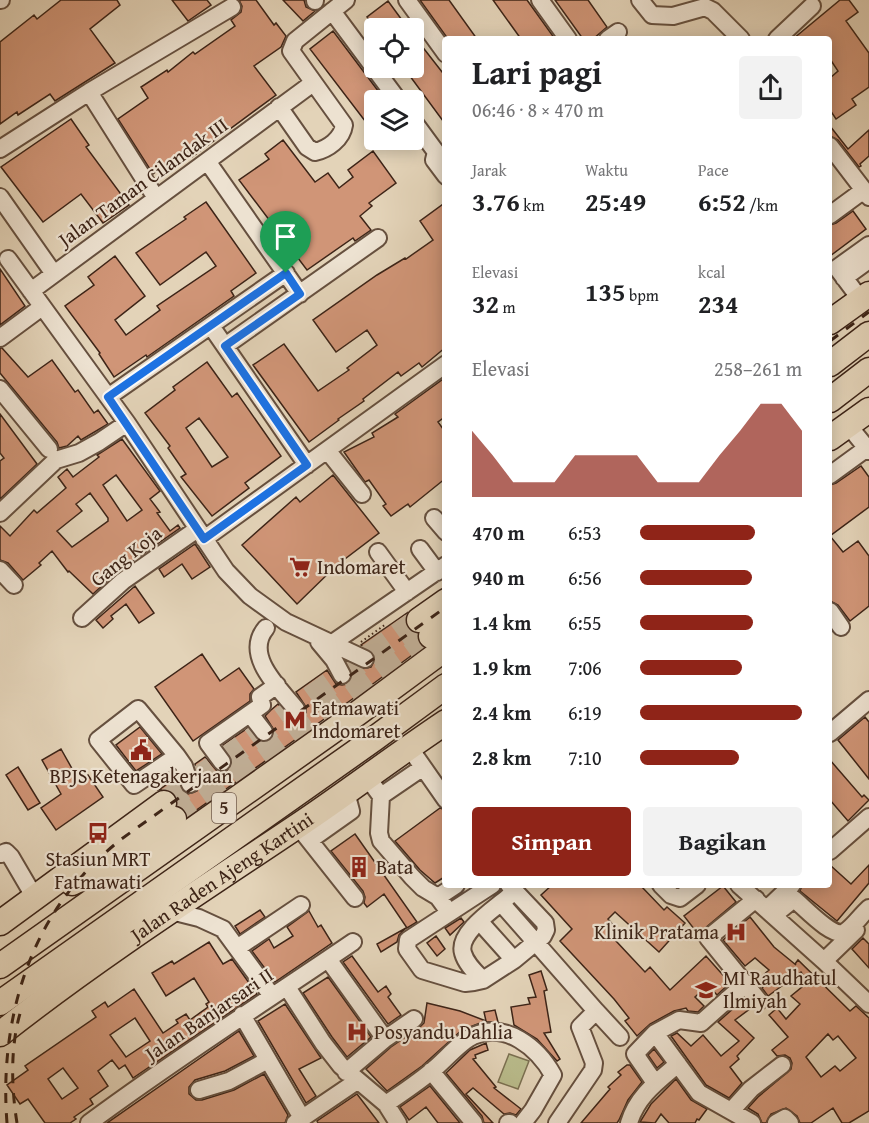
<!DOCTYPE html>
<html lang="id">
<meta charset="utf-8">
<style>
body{margin:0;font-family:"Gentium Book Plus",serif;background:#f2f2f2;color:#202124;height:100vh;display:flex;flex-direction:column;font-size:22px;white-space:nowrap}
*{box-sizing:border-box;margin:0}
p{font-size:20px;color:#757577}
.icon{flex:none;width:33px;height:33px;fill:none;stroke:currentColor;stroke-width:2;stroke-linecap:round;stroke-linejoin:round}
.map{position:relative;flex:1;overflow:hidden}
.details{position:absolute;left:442px;top:36px;width:390px;height:852px;display:flex;flex-direction:column;background:#fff;border-radius:6px;box-shadow:0 3px 15px #0003}
.details>*{flex:none}
.fabs{position:absolute;left:364px;top:18px;display:grid;gap:12px}
.fabs a{display:grid;place-items:center;width:60px;height:60px;border-radius:6px;background:#fff;box-shadow:0 3px 15px #0003;font-size:30px}
.pin{position:absolute;display:grid;place-items:center;width:51px;height:51px;color:#fff;margin:-62px -26px;border-radius:50% 50% 50% 0;rotate:-45deg;box-shadow:0 0 6px #0007}
.pin .icon{rotate:45deg}
.round{display:grid;place-items:center;flex:none;width:63px;height:63px;border-radius:6px;background:#f2f2f2}
.summary{display:flex;align-items:center;justify-content:space-between;height:102px;padding:0 30px}
h1{font-size:33px;font-weight:700;line-height:45px}
.figures{display:grid;grid-template-columns:repeat(3,1fr);gap:9px;height:102px;padding:6px 30px}
.figures div{display:grid;align-content:center}
.figures b{font-size:26px;font-weight:700}
.figures small{font-size:16px;font-weight:400}
.figures p{font-size:16px}
.chart{height:168px;padding:12px 30px}
.chart p{display:flex;justify-content:space-between}
.chart svg{width:100%;height:108px;margin-top:6px;fill:#8f2418;opacity:.7}
.action{display:flex;gap:12px;margin-top:auto;padding:12px 30px}
.action a{flex:1;height:69px;border-radius:6px;background:#8f2418;color:#fff;font-size:24px;font-weight:700;line-height:69px;text-align:center}
.action a+a{background:#f2f2f2;color:#202124}
ul{padding:0 30px;list-style:none;font-size:20px}
li{display:grid;grid-template-columns:96px 72px 1fr;align-items:center;height:45px}
li i{height:15px;border-radius:8px;background:#8f2418}
.map>svg:first-child{display:block}
.green{fill:#b9bb8b;stroke:#7b7051;stroke-width:1.5}
.building{fill:#d09577;stroke:#3d2417;stroke-width:1.5;fill-rule:evenodd}
.lines{fill:none;stroke-linecap:round;stroke-linejoin:round}
.highway-tunnel{stroke:#c2b098;stroke-width:24;stroke-dasharray:24 12;stroke-linecap:butt}
.minor-casing{stroke:#66503f;stroke-width:20}
.highway-casing{stroke:#3d2417;stroke-width:27}
.path{stroke:#3d2417;stroke-width:2;stroke-dasharray:1.5 3;stroke-linecap:butt}
.minor{stroke:#ede2d1;stroke-width:16}
.highway{stroke:#e3d3b8;stroke-width:24}
.rail{stroke:#3d2417;stroke-width:3;stroke-dasharray:10 10;stroke-linecap:butt}
.route-casing{stroke:#fff;stroke-width:12}
.route{stroke:#1a73e8;stroke-width:8}
.labels{text-anchor:middle;stroke-width:4.5;stroke-linejoin:round;paint-order:stroke}
.shield{fill:#ede2d1;stroke:#725d4f;stroke-width:1.5}
.shield-label{font-size:18px;font-weight:bold;fill:#3d2417}
.street-label{font-size:20px;fill:#3d2417;stroke:#ede2d1}
.poi-label{font-size:20px;fill:#3d2417;stroke:#ede2d1;text-anchor:start}
</style>
<div class="map">
<svg width="869" height="1123" viewBox="0 0 869 1123">
<rect width="100%" height="100%" fill="#e3d3b8"/>
<filter id="stains"><feTurbulence type="fractalNoise" baseFrequency=".00333" numOctaves="4"/><feColorMatrix values="0 0 0 0 .2 0 0 0 0 .09 0 0 0 0 .02 0 0 0 .5 -.17"/></filter>
<radialGradient id="worn" r=".72"><stop offset=".6" stop-color="#630" stop-opacity="0"/><stop offset="1" stop-color="#630" stop-opacity=".3"/></radialGradient>
<!-- green -->
<path class="green" d="M509 1054 529 1061 518 1089 498 1082Z"/>
<!-- building -->
<path class="building" d="M61 0H117L120 5 90 29 115 63 55 101 50 94 18 115 17 112 0 124V42L34 15 37 19Z
M172 0H207L211 5 188 21Z
M239 0H256L274 25 276 23 286 36 281 47 254 66 276 95 192 157 186 148 153 174 118 119 148 98 141 87 167 70 168 72 193 52 195 54 235 26 231 20 241 12 242 6Z
M283 0H304L306 7 315 11 303 21Z
M420 0H449L477 39H448Z
M493 0H527L555 39H521Z
M555 0H588L607 27 593 39H583Z
M840 0H849L858 12 846 21 869 53V87L852 99 856 105 836 119 830 110V78L838 71 830 59V39H793Z
M388 1 399 16 408 28H375L367 17Z
M333 31 385 100H375V134L310 49Z
M414 36 446 77V125L404 68H414Z
M71 119 89 145 86 147 129 205 103 223 81 194 43 222 1 167Z
M830 126 848 149 869 130V156L860 164 861 166 859 167 838 140 830 136Z
M283 140 315 182 328 173 339 188 353 177 348 170 373 151 396 183 369 203 372 206 360 216 371 230 355 241 353 238 307 270 239 180 269 159 265 154Z
M206 202 256 273 231 291 234 296 147 357 146 355 114 377 99 354 100 353 65 306 94 285 88 277 115 256 145 296 115 320 126 335 160 310 157 306 216 266 206 252 160 285 136 253 186 219 184 217Z
M446 202V347L422 367 419 363 401 376 398 372 363 399 364 401 338 419 339 420 309 442 253 365 284 344 318 391 349 370 347 368 377 345 367 330 336 352 313 320 377 275 405 258 406 259 433 240 420 221Z
M853 211 866 229 830 256V225L836 223Z
M0 269 25 306 0 325Z
M0 348H2L28 377 52 360 75 392 78 390 94 413 98 410 108 424 81 440 78 436 67 446 59 448 57 442 0 373Z
M207 362 232 397 237 393 281 456 245 483 249 488 212 516 181 477 186 474 168 448 170 446 145 413 175 390 173 387ZM199 418 228 457 212 467 186 428Z
M446 377V416L438 422 446 433V478L410 507 408 504 391 516 383 506 386 504 369 480 365 482 344 452 374 437 372 433 398 417 395 414Z
M0 414 37 464 0 499V461L4 458 0 453Z
M122 439 160 491 150 499 160 512 157 513 170 531 178 525 180 528 117 572 93 594 69 571 68 572 52 551 39 563 41 565 23 580 8 563 0 560V526L10 536 34 510 37 513 66 488 58 477 67 469 73 477 99 457 97 455ZM116 475 142 510 127 521 103 485ZM90 493 108 518V521L72 547 57 531 82 511 76 504Z
M861 466 869 477V507L830 536 843 552 858 541 869 556V606L850 621 838 605 830 601V485L836 483Z
M333 475 379 533 337 565 297 604 242 545 296 497 300 502Z
M195 544 210 567 192 579 182 564 164 577 159 569Z
M135 586 154 613 139 623 126 604 111 616 113 619 103 628 96 620Z
M407 613 405 621 407 628 417 634 419 643 423 647 351 700 188 816 185 810 178 806 175 794 169 790H159L177 777 184 792 188 794 197 791 200 781 195 764 205 757 217 771H228L231 767 232 760 223 745 248 728 260 741H270L273 736 274 730 265 716 271 710 278 704 292 719 302 717 306 713V707L296 692 327 670 336 684 342 685 347 684 352 675 347 662 361 669 371 667 375 659 374 654 361 645Z
M202 654 220 681 239 668 254 689 250 694V701L193 741 155 687Z
M865 717 869 722V779L838 740Z
M140 727 162 754 136 771 116 745Z
M61 749 79 781 88 775 103 797 56 830 41 808 61 794 42 760Z
M830 760 862 797 864 795 869 800 848 821 830 800Z
M18 767 40 803 28 810 6 775Z
M440 808 446 810V876L435 883 420 870 395 841Z
M355 834 417 922 407 928 384 894 367 907 364 903 365 897 363 891 331 851Z
M830 865 851 884 869 865V883L837 921 800 891 802 885H830Z
M552 885H640L664 910 667 907 685 923 659 952 615 912 608 919 622 936 616 941 645 972 650 967 670 990 706 956 730 983 717 995 708 985 695 997 704 1006 698 1012 688 1011 686 1008 674 1011 650 1024 637 1036 625 1021 629 1018 614 999 560 941 572 929 541 895Z
M723 886 736 902 698 934 684 916Z
M260 910 265 917 240 934 235 926Z
M309 911 318 927 321 925 332 943 275 982 252 951 269 939 274 948 293 936 287 927Z
M750 917 774 947 796 965 795 964 798 960 850 1011 856 1006 869 1018V1111L849 1123H842L833 1108 811 1123H800L797 1116 786 1108 771 1114 766 1123H762L758 1114 748 1108 758 1097 791 1069 792 1063 790 1058 785 1055 777 1056 772 1050 788 1037 769 1015 777 1008 786 1019 800 1004 791 996 808 982 801 972 768 996 762 988 767 983 761 977 769 970 755 958 745 966 723 940ZM828 1034 833 1040 838 1036 856 1058 840 1071 835 1066 821 1077 806 1057Z
M461 918 464 922 450 935 445 928Z
M406 928 399 935 397 942 381 952 377 944Z
M436 936 445 949 437 956 427 943Z
M863 938 869 944V968L852 949Z
M209 942 223 964 232 959 257 994 133 1078 125 1065 119 1069 112 1060 98 1071 108 1086 90 1099 93 1104 74 1117 76 1119 70 1123H45L28 1099 20 1104 7 1085 28 1070 25 1066 96 1017 92 1011 105 1002 108 1007 134 989 163 1033 178 1023 176 1020 186 1014 190 1020 208 1007 206 1004 209 1002 194 978 166 996 152 973 172 961 174 964ZM135 1018 150 1041 126 1057 110 1035ZM63 1068 78 1088 62 1099 48 1079Z
M352 956 378 992 386 986 391 994 388 997 401 1015 388 1024 343 962Z
M541 971 547 990 544 991 551 1032 544 1033 560 1059 557 1061 537 1039 514 1025 511 1007 530 1004 528 998 536 997 529 975Z
M328 977 371 1037 347 1057 332 1037 303 993Z
M744 999 751 1008 735 1020 754 1038 737 1056 739 1059 730 1067 742 1083 729 1098 706 1085 671 1036 677 1033 691 1046 703 1035 721 1056 739 1041 718 1022Z
M427 1003 460 1011 486 1021 484 1012 495 1010 498 1022H483L462 1030 422 1066 387 1091 366 1069 391 1047 420 1027 424 1023Z
M285 1004 321 1058 299 1069 316 1096 306 1103 258 1021Z
M239 1031 254 1056 225 1071 195 1080 189 1087V1094L196 1100H202L234 1090 264 1074 288 1115 285 1123H107Z
M486 1043 488 1050 475 1055 476 1058 473 1059 496 1087 494 1088 521 1109 516 1115 510 1113 504 1114 473 1088 466 1094 493 1123H484L482 1116 446 1073 470 1050Z
M654 1049 664 1062 657 1068 648 1055Z
M627 1065H630L642 1082 628 1100 619 1120 617 1123H581L610 1089 608 1087 621 1075 618 1072Z
M676 1079 691 1100 707 1109 699 1120 697 1119 695 1123H669L661 1114 655 1123 640 1122 651 1104Z
M430 1086 460 1123H438L426 1107 409 1120 400 1107Z
M357 1094 379 1123H318L317 1121Z"/>
<g class="lines">
<!-- highway-tunnel -->
<path class="highway-tunnel" d="M164 803 419 620
M176 822 433 639"/>
<defs>
<path id="minor" d="M0 0H1
M407 0 446 54
M540 0 568 39
M640 0 652 15 673 16 705 7 713 11 741 39
M315 1V0
M332 11 398 100
M608 39 618 32
M777 39 812 6
M89 92 156 198
M279 107 307 147 315 152C328 149 342 139 344 125L291 51 295 41 346 0
M414 122 436 152 434 160 446 176
M830 146 869 197
M0 149 89 92 232 7
M207 161 300 294
M0 197 54 274
M830 215 864 190
M8 259 127 423 226 571 250 596 286 622 365 659
M844 278 869 260
M31 291 313 83
M861 300 837 268 869 245
M211 326 307 465
M0 338 42 307
M225 346 378 238
M0 389 49 449
M108 397 286 273
M848 425 869 451
M327 450 362 494
M830 475 867 448
M0 513 56 460 79 453 99 442 127 423
M434 518 446 532
M204 539 446 364
M420 549 437 572
M378 552 407 592
M0 570 14 585
M830 611 841 627
M82 618 123 581 196 530
M266 628C243 655 279 688 296 709
M319 642 334 660 342 675
M331 644 446 565
M138 709 177 756 134 785 98 740Z
M250 714 264 732
M830 733 869 700
M409 747 446 800
M177 756 184 766 190 784
M222 762 208 743 262 705 260 697 277 685
M367 777 381 796 379 833 381 841 412 877 423 888 438 897 449 912
M381 796 422 768
M298 826 355 898
M310 840 351 811 346 792
M830 851 869 817
M1 854 6 852 11 857 35 898
M492 885 408 940 407 949 422 970 465 983 474 982 483 980 514 960 543 936 546 930 545 923 509 885
M661 885 671 895 680 898 697 885
M739 885 824 961 869 1004
M438 897 456 885
M756 899 708 938 759 1001
M501 903 596 1011
M772 904 792 885
M171 911 199 918 223 929 272 996
M774 915 794 899C804 907 833 939 845 932 854 926 861 915 869 908
M480 922 514 960
M237 948 301 905
M328 959 385 1039
M824 961 856 930
M483 980C475 972 466 964 463 953 457 933 494 909 508 897
M287 987 323 1043 341 1066 386 1104 398 1123
M242 1015 302 1118
M655 1033 699 1093 752 1123
M431 1071 474 1123
M346 1072 385 1039 414 1019
M655 1083 635 1054 655 1033 679 1020 701 1023 746 983
M199 1090 229 1081 268 1060
M386 1104C402 1093 419 1082 434 1069 445 1060 461 1041 473 1036 506 1021 538 1048 553 1075L533 1110 523 1123
M731 1111 751 1089 782 1065
M89 1123C175 1059 265 1002 353 942
M295 1123 357 1081
M508 1123H510
M557 1123 593 1070 594 1063 580 1027 596 1011 620 1037
M629 1123C637 1096 657 1082 678 1064
M776 1123 785 1118 790 1123"/>
<g id="highway">
<path d="M830 322 869 294"/>
<path d="M830 364 869 334"/>
<path d="M830 400 869 370"/>
<path d="M830 438 869 410"/>
<path d="M419 620 446 601"/>
<path d="M431 636 446 626"/>
<path d="M72 883 124 858 174 819"/>
<path d="M0 923 164 803"/>
<path d="M0 966 358 713 446 648"/>
<path d="M0 1003 374 739 446 686"/>
<path id="s1" d="M0 1034C95 959 196 894 296 827 347 793 395 756 446 722"/>
</g>
</defs>
<!-- minor casing -->
<use href="#minor" class="minor-casing"/>
<!-- highway casing -->
<use href="#highway" class="highway-casing"/>
<!-- path -->
<path class="path" d="M361 642 386 624
M169 779 173 784"/>
<!-- minor -->
<use href="#minor" class="minor"/>
<!-- highway -->
<use href="#highway" class="highway"/>
<!-- rail -->
<path class="rail" d="M830 341 869 312
M7 1123C0 1035 22 941 83 875 94 862 107 851 120 840L446 607
M17 1123C11 1086 10 1043 22 1007"/>
</g>
<g class="lines">
<defs>
<path id="route" d="M286 273 300 294 225 346 307 465 204 539 108 397Z"/>
</defs>
<!-- route casing -->
<use href="#route" class="route-casing"/>
<!-- route -->
<use href="#route" class="route"/>
</g>
<!-- icons -->
<defs>
<symbol id="supermarket-bare" viewBox="-9 -9 18 18"><path d="M-6-5.5h2.5l.6 2H6L4.5 2H-2.5L-4.4-4H-6ZM-1.5 3.2a1.3 1.3 0 1 0 .1 0ZM3 3.2a1.3 1.3 0 1 0 .1 0Z" fill="#8f2418" stroke="#ede2d1" stroke-width="2.5" paint-order="stroke"/></symbol>
<symbol id="metro-bare" viewBox="-9 -9 18 18"><path d="M-5.5 5V-5H-3L0 0L3-5H5.5V5H3V-.5L0 4L-3-.5V5Z" fill="#8f2418" stroke="#ede2d1" stroke-width="2.5" paint-order="stroke"/></symbol>
<symbol id="civic-bare" viewBox="-9 -9 18 18"><path d="M-.6-6.5H3V-4.5H.6V-3L4-1V1h2V6H-6V1h2V-1L-.6-3ZM-1.2 2.5V6h2.4V2.5Z" fill="#8f2418" stroke="#ede2d1" stroke-width="2.5" paint-order="stroke"/></symbol>
<symbol id="bus-bare" viewBox="-9 -9 18 18"><path d="M-5-6H5V4H4V6H2V4H-2V6H-4V4H-5ZM-3.5-4V0h7V-4ZM-3.5 1.2v1.5H-2V1.2ZM2 1.2v1.5H3.5V1.2Z" fill="#8f2418" stroke="#ede2d1" stroke-width="2.5" paint-order="stroke"/></symbol>
<symbol id="building-bare" viewBox="-9 -9 18 18"><path d="M-4-6H4V6H1V3H-1V6H-4ZM-2.5-4.3h1.7v1.8h-1.7ZM.8-4.3h1.7v1.8H.8ZM-2.5-1h1.7V.8h-1.7ZM.8-1h1.7V.8H.8Z" fill="#8f2418" stroke="#ede2d1" stroke-width="2.5" paint-order="stroke"/></symbol>
<symbol id="hospital-bare" viewBox="-9 -9 18 18"><path d="M-5-5h3v3.5h4V-5h3V5h-3V1.5h-4V5h-3Z" fill="#8f2418" stroke="#ede2d1" stroke-width="2.5" paint-order="stroke"/></symbol>
<symbol id="school-bare" viewBox="-9 -9 18 18"><path d="M0-5L7-2L0 1L-7-2ZM-4 1L0 2.5L4 1V4Q0 6-4 4Z" fill="#8f2418" stroke="#ede2d1" stroke-width="2.5" paint-order="stroke"/></symbol>
</defs>
<g fill-rule="evenodd">
<use href="#supermarket-bare" x="285" y="552" width="30" height="30"/>
<use href="#metro-bare" x="280" y="705" width="30" height="30"/>
<use href="#civic-bare" x="126" y="735" width="30" height="30"/>
<use href="#bus-bare" x="83" y="818" width="30" height="30"/>
<use href="#building-bare" x="344" y="852" width="30" height="30"/>
<use href="#hospital-bare" x="721" y="917" width="30" height="30"/>
<use href="#school-bare" x="691" y="975" width="30" height="30"/>
<use href="#hospital-bare" x="342" y="1017" width="30" height="30"/>
</g>
<g class="labels">
<!-- shield labels -->
<rect class="shield" x="212" y="793" width="24" height="30" rx="4.5"/>
<g class="shield-label">
<text x="224" y="814">5</text>
</g>
<!-- street labels -->
<g class="street-label">
<text transform="translate(143 182) rotate(-36)" y="7">Jalan Taman Cilandak III</text>
<text transform="translate(126 556) rotate(-38)" y="7">Gang Koja</text>
<text dy="7" stroke="none"><textPath href="#s1" startOffset="272">Jalan Raden Ajeng Kartini</textPath></text>
<text transform="translate(209 1014) rotate(-34)" y="7">Jalan Banjarsari II</text>
</g>
<!-- poi labels -->
<g class="poi-label">
<text x="317" y="574">Indomaret</text>
<text x="312" y="715">Fatmawati<tspan x="312" dy="23">Indomaret</tspan></text>
<text x="141" y="783" text-anchor="middle">BPJS Ketenagakerjaan</text>
<text x="98" y="866" text-anchor="middle">Stasiun MRT<tspan x="98" dy="23">Fatmawati</tspan></text>
<text x="376" y="874">Bata</text>
<text x="719" y="939" text-anchor="end">Klinik Pratama</text>
<text x="723" y="985">MI Raudhatul<tspan x="723" dy="23">Ilmiyah</tspan></text>
<text x="374" y="1039">Posyandu Dahlia</text>
</g>
</g>
<rect width="100%" height="100%" filter="url(#stains)"/>
<rect width="100%" height="100%" fill="url(#worn)"/>
</svg>
<div class="fabs">
<a><svg class="icon" aria-label="locate" viewBox="0 0 24 24"><circle cx="12" cy="12" r="6"/><path d="M12 2v4M12 18v4M2 12h4M18 12h4"/></svg></a>
<a><svg class="icon" aria-label="layers" viewBox="0 0 24 24"><path d="M12 4l9 5-9 5-9-5zM3 14l9 5 9-5"/></svg></a>
</div>
<div class="pin" style="left:286px;top:273px;background:#1e9e55"><svg class="icon" aria-label="arrive" viewBox="0 0 24 24"><path d="M6 21V4h12l-3 4 3 4H6"/></svg></div>
<section class="details">
<div class="summary"><div><h1>Lari pagi</h1><p>06:46 · 8 × 470 m</p></div><a class="round"><svg class="icon" aria-label="share" viewBox="0 0 24 24"><path d="M12 15V3M7 8l5-5 5 5M5 13v7h14v-7"/></svg></a></div>
<div class="figures">
<div><p>Jarak</p><b>3.76<small> km</small></b></div>
<div><p>Waktu</p><b>25:49</b></div>
<div><p>Pace</p><b>6:52<small> /km</small></b></div>
</div>
<div class="figures">
<div><p>Elevasi</p><b>32<small> m</small></b></div>
<div><b>135<small> bpm</small></b></div>
<div><p>kcal</p><b>234</b></div>
</div>
<div class="chart"><p><span>Elevasi</span>258–261 m</p>
<svg viewBox="0 0 160 44" preserveAspectRatio="none"><path d="M0 44V17L10 27L20 38L30 38L40 38L50 27L60 27L70 27L80 27L90 38L100 38L110 38L120 27L130 17L140 6L150 6L160 17V44z"/></svg>
</div>
<ul>
<li><b>470 m</b>6:53<i style="width:71%"></i></li>
<li><b>940 m</b>6:56<i style="width:69%"></i></li>
<li><b>1.4 km</b>6:55<i style="width:70%"></i></li>
<li><b>1.9 km</b>7:06<i style="width:63%"></i></li>
<li><b>2.4 km</b>6:19<i style="width:100%"></i></li>
<li><b>2.8 km</b>7:10<i style="width:61%"></i></li>
</ul>
<div class="action"><a>Simpan</a><a>Bagikan</a></div>
</section>
</div>
